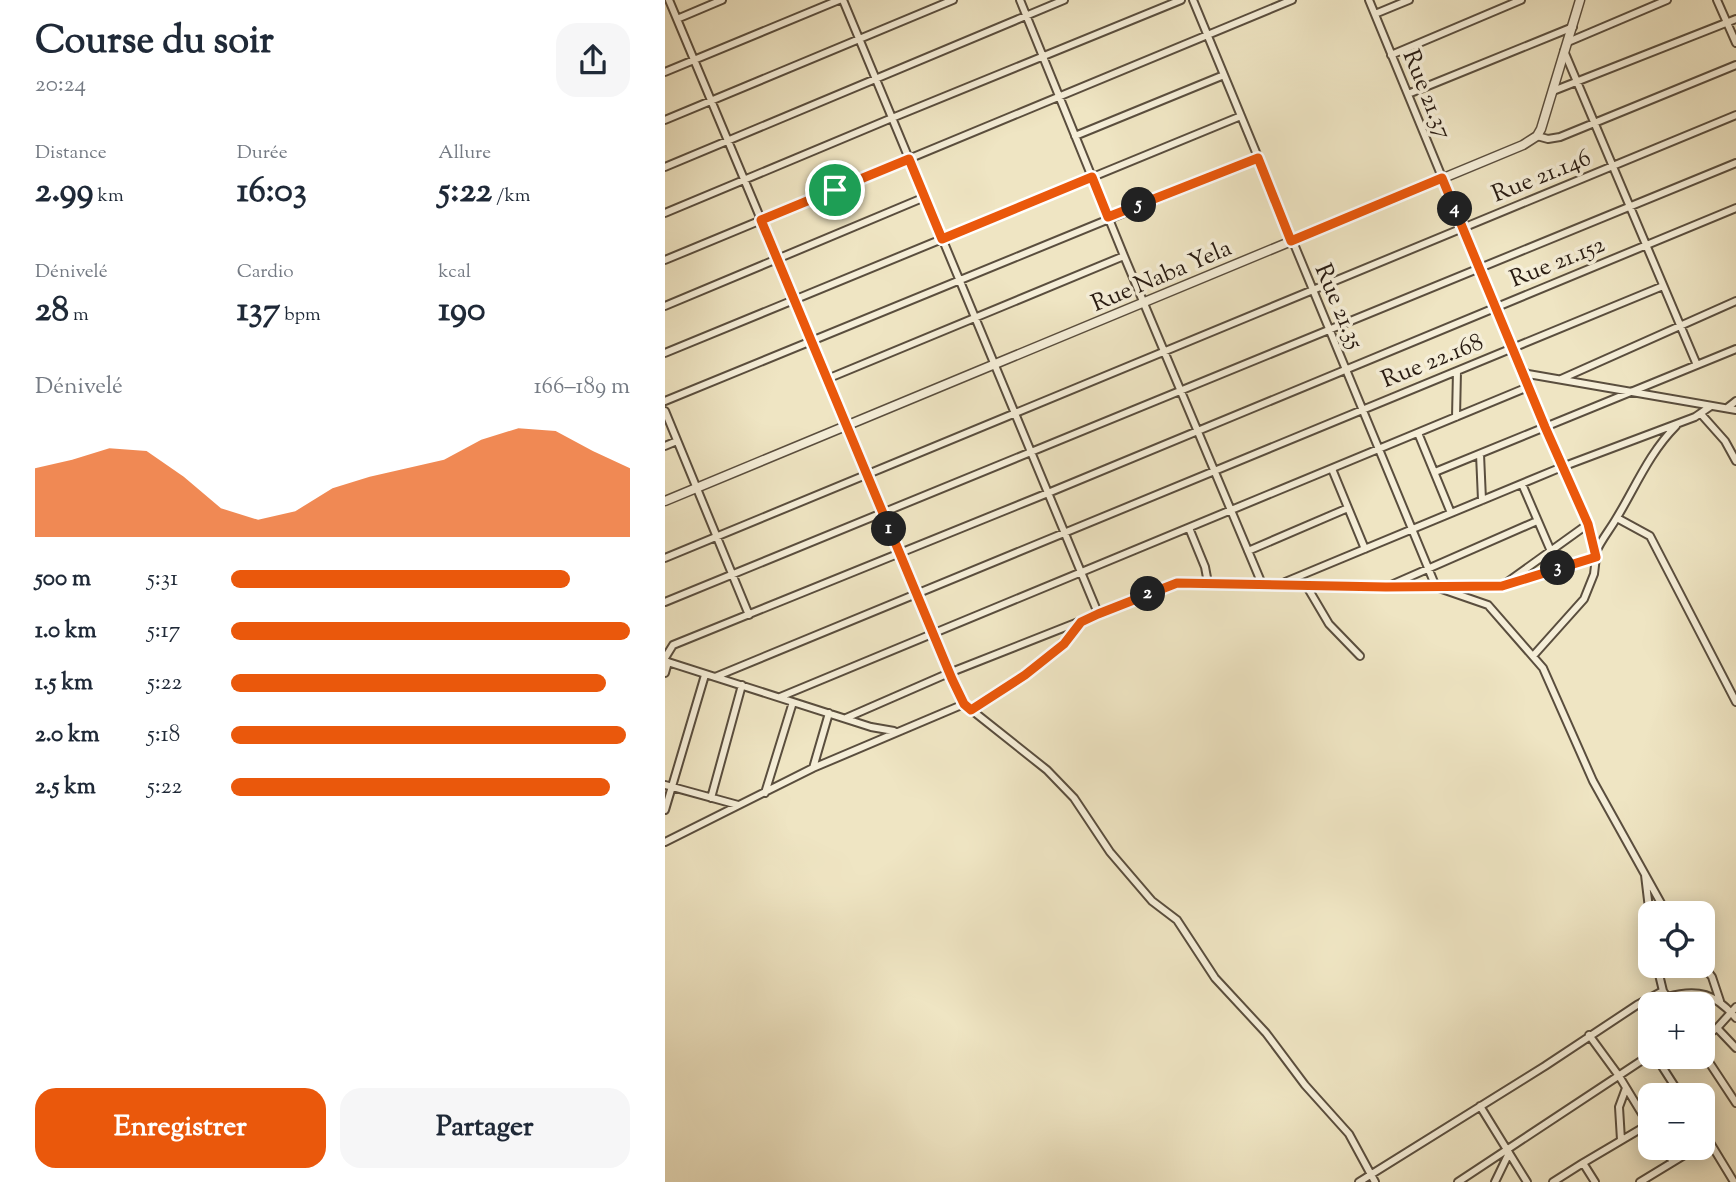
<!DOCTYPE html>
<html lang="fr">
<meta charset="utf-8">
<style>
body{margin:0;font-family:"Sorts Mill Goudy",serif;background:#f6f6f7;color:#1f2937;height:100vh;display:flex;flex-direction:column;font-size:26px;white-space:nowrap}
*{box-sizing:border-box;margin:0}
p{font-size:23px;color:#747a83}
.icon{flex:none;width:38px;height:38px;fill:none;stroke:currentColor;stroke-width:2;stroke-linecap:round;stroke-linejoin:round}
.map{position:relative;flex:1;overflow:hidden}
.details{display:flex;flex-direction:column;background:#fff;width:665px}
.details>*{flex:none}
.tools{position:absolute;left:973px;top:901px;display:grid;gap:14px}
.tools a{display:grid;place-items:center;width:77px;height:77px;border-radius:14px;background:#fff;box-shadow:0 4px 18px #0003;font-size:35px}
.pin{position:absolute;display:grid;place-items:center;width:60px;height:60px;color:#fff;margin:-30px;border:4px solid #fff;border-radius:50%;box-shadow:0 2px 7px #0007}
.km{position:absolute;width:35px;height:35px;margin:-18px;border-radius:50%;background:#222;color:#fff;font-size:19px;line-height:35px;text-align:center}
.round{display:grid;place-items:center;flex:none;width:74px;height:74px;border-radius:21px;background:#f6f6f7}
.overview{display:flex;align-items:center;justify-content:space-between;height:119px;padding:0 35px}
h1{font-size:38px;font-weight:800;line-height:52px}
.figures{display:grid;grid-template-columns:repeat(3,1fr);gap:10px;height:119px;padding:7px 35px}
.figures div{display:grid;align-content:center}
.figures b{font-size:35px;font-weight:800}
.figures small{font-size:19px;font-weight:400}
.figures p{font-size:19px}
.chart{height:196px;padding:14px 35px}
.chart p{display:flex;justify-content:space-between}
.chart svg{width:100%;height:126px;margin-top:7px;fill:#ea580c;opacity:.7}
.button{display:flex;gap:14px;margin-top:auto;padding:14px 35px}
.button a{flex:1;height:80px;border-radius:21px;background:#ea580c;color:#fff;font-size:28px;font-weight:800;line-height:80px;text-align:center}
.button a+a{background:#f6f6f7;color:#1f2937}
ul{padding:0 35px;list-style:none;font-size:23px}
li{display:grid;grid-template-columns:112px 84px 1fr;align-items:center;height:52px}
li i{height:18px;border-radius:9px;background:#ea580c}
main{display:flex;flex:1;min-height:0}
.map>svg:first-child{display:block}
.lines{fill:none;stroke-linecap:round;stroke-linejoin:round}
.minor-casing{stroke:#5a4e3e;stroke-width:10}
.tertiary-casing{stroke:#5a4e3e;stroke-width:11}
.minor{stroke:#f5eed8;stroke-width:6}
.tertiary{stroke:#f5eed8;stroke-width:8}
.route-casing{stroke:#fff;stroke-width:14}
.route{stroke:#ea580c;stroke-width:9}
.labels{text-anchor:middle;stroke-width:7;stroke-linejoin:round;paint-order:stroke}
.street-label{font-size:24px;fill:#281b12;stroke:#f5eed8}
</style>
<main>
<section class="details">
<div class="overview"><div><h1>Course du soir</h1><p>20:24</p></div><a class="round"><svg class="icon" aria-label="share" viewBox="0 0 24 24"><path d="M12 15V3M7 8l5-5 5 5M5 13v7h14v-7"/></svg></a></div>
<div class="figures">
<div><p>Distance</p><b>2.99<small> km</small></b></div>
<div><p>Durée</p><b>16:03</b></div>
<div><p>Allure</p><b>5:22<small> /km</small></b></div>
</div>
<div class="figures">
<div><p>Dénivelé</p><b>28<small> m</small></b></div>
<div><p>Cardio</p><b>137<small> bpm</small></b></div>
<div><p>kcal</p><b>190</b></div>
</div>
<div class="chart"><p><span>Dénivelé</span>166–189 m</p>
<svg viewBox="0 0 160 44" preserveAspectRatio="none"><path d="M0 44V20L10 17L20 13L30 14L40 23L50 34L60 38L70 35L80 27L90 23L100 20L110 17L120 10L130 6L140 7L150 14L160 20V44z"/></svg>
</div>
<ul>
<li><b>500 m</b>5:31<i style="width:85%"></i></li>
<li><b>1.0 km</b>5:17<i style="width:100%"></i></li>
<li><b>1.5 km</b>5:22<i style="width:94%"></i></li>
<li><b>2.0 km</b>5:18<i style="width:99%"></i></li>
<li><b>2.5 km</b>5:22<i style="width:95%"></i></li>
</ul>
<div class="button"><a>Enregistrer</a><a>Partager</a></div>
</section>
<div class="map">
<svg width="1071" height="1182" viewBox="0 0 1071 1182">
<rect width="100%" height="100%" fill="#efe5c3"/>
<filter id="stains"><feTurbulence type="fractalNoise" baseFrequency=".00286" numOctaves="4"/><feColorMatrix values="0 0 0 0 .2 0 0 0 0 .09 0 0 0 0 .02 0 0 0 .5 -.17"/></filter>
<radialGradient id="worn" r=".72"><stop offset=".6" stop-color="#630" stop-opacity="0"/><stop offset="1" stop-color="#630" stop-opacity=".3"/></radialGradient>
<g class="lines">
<defs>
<path id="minor" d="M4 0 299 704 382 770 409 798 445 852 487 901 512 920 550 978 601 1033 640 1085 684 1134 710 1182
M178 0 433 613
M355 0 459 256 597 584
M528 0 771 587 823 605 878 668 928 781 1002 914
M704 0 880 427 923 524 931 557 929 574 919 599 868 656
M1052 0 1071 43
M710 14 744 0
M12 19 57 0
M903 42 1002 0
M899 51 1032 365
M726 55 856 0
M0 72 174 0
M888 91 1071 19
M743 94 908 27
M0 120 288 0
M410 136 559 75
M872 136 883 139 895 137 1071 65
M0 167 399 0
M0 213 227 118 516 0
M0 260 627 0
M0 306 260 197
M0 353 576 116
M858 371 863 374 1071 410
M162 379 459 256
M896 379 1071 301
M0 401 593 158
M1062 408 1071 401
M0 411 84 615
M1036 414 1060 441 1071 461
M791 417 792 371
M753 433 786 513
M0 446 12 441
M815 454 817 500
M667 469 700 549
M770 472 1071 349
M857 484 885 549
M952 518 985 536 1071 702
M524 528 540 567 543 583
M583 551 683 508
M931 552C936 540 944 531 951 519 970 488 984 453 1011 426
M0 558 1071 115
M620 582 897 467 1030 417 1046 406
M841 583 923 524
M641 585 664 624 695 656
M726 585 872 521
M0 602 1071 163
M0 658 8 645 383 493 1071 208
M0 661 206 727 229 731
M0 673 3 662
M50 677 998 286
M115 697 863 387
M306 710C346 681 384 662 416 623
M181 718 284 673 512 583 721 587 837 586 931 557
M148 768 164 713
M0 785 73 805
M100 793 128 702
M46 798 77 685
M0 810 40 675
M0 842 148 768 299 704
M980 875 985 917
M1038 965 1047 977 1055 1001
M992 966 998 991 1007 1004
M1002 997C1034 988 1050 994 1071 1018
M1052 1028 1071 1048
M924 1035 954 1076 985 1127
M1038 1038 1052 1028 1071 1007
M1038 1053 1071 1103
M991 1057 1016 1096
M815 1106 862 1182
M1038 1131 1069 1182
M956 1140 954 1107 961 1088
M999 1148 1008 1162
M918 1163 984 1124
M694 1182 880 1066 972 1005 998 991
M793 1182 985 1055
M830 1182 844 1153
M888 1182 918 1163 930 1182
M975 1182 1031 1148"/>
<path id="tertiary" d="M0 501 858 145 872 136 876 129 915 0"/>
</defs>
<!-- minor casing -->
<use href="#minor" class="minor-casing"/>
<!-- tertiary casing -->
<use href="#tertiary" class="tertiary-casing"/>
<!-- minor -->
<use href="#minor" class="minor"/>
<!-- tertiary -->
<use href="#tertiary" class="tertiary"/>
</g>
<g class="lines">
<defs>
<path id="route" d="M593 158 626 241 777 178 880 427 923 524 931 557 837 586 721 587 512 583 433 614 416 622 399 644 360 675 306 710 299 704 287 679 96 220 244 159 277 239 427 177 443 217Z"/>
</defs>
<!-- route casing -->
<use href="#route" class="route-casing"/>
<!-- route -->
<use href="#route" class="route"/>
</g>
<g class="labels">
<!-- street labels -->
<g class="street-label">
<text transform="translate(763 94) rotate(68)" y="8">Rue 21.37</text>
<text transform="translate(876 175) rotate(-22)" y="8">Rue 21.146</text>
<text transform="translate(892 261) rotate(-22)" y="8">Rue 21.152</text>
<text transform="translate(496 275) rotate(-23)" y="8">Rue Naba Yela</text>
<text transform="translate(675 306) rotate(67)" y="8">Rue 21.35</text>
<text transform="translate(767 360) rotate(-22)" y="8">Rue 22.168</text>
</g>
</g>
<rect width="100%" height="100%" filter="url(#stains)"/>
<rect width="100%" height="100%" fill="url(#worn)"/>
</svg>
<div class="tools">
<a><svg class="icon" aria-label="locate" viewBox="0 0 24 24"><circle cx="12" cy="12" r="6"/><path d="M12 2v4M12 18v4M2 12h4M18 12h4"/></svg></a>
<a>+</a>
<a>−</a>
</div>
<div class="pin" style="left:170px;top:190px;background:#1e9e55"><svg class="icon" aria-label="arrive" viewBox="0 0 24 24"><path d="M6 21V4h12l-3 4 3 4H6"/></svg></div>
<b class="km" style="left:224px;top:529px">1</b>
<b class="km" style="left:483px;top:594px">2</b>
<b class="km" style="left:893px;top:568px">3</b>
<b class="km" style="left:790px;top:209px">4</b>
<b class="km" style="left:474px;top:205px">5</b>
</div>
</main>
